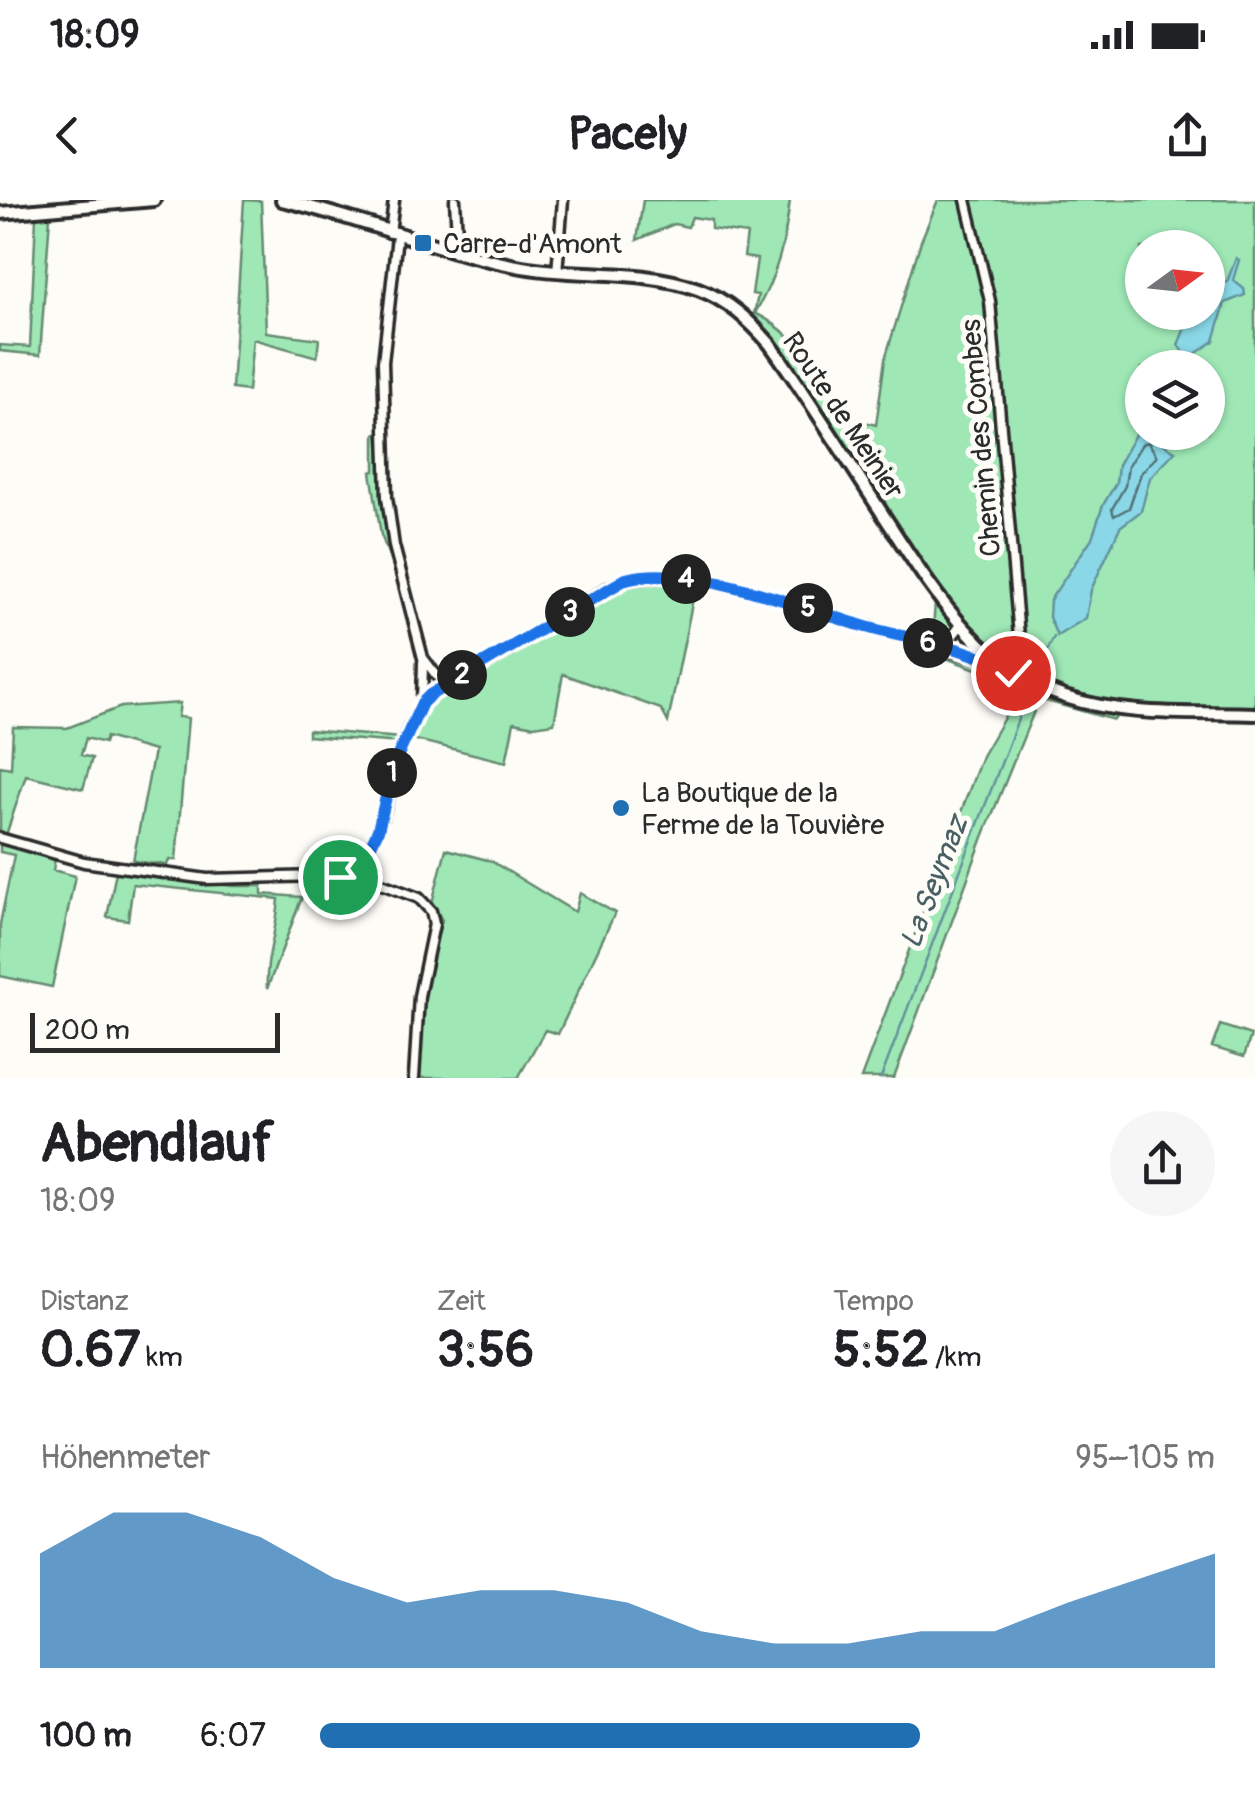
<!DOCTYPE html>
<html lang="de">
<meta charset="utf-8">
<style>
body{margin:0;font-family:Pangolin,sans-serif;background:#f6f6f6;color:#202124;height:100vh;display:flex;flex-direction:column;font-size:38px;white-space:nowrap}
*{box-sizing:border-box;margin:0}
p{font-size:32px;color:#757577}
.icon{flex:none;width:55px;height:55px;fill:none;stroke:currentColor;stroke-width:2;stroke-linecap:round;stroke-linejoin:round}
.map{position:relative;height:878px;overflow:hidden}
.details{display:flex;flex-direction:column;background:#fff;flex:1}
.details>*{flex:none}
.needle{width:65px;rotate:75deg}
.tools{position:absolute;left:1125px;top:30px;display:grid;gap:20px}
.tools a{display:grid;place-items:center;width:100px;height:100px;border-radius:50%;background:#fff;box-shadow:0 2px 8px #0004;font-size:50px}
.scale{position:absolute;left:30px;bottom:25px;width:250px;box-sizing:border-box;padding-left:10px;border:5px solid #2b2b2b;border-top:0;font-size:28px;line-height:35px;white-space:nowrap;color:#2b2b2b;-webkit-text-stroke:8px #fdfcf7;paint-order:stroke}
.pin{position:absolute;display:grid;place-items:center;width:85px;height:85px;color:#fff;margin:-42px;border:5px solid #fff;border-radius:50%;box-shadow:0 2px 10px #0007}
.km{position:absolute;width:50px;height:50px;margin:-25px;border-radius:50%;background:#222;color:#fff;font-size:28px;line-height:50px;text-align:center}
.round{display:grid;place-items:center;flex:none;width:105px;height:105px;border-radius:52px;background:#f6f6f6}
.summary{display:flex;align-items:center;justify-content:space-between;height:170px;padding:0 40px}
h1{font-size:55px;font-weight:700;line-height:75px}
.metrics{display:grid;grid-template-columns:repeat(3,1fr);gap:15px;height:170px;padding:10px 40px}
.metrics div{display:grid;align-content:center}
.metrics b{font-size:50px;font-weight:700}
.metrics small{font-size:28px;font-weight:400}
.metrics p{font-size:28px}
.chart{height:280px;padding:20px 40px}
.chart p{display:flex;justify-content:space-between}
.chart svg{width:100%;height:180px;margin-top:10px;fill:#1f6fb2;opacity:.7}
ul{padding:0 40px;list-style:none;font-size:32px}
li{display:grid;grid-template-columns:160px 120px 1fr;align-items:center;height:75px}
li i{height:25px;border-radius:12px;background:#1f6fb2}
.status{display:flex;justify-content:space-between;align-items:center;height:70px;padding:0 50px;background:#fff;direction:ltr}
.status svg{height:28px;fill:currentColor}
header{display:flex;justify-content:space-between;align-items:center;height:130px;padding:0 40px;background:#fff;font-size:45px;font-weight:700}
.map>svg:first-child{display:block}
.green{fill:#9fe8b6;stroke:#658a70;stroke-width:2.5;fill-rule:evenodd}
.water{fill:#8ad8e7;stroke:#64939c;stroke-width:2.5}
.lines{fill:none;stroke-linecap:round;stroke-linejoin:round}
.shore{stroke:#517076;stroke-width:2.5}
.stream{stroke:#64939c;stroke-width:2.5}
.street-casing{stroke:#2b2b2b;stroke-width:15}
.secondary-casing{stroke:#2b2b2b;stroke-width:18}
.street{stroke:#fdfcf7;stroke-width:8}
.secondary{stroke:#fdfcf7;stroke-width:10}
.route-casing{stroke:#fff;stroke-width:20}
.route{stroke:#1a73e8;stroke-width:12}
.poi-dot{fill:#1f6fb2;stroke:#fdfcf7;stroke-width:4}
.labels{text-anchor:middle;stroke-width:10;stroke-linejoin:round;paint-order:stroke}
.poi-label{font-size:28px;fill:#2b2b2b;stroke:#fdfcf7;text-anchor:start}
.street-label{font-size:28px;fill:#2b2b2b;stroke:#fdfcf7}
.water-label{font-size:30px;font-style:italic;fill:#485f63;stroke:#fdfcf7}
</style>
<div class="status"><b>18:09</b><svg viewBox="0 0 49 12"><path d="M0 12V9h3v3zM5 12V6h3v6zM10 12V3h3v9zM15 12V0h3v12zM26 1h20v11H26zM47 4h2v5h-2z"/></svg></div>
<header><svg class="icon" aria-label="back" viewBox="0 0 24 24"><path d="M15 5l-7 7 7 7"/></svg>Pacely<svg class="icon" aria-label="share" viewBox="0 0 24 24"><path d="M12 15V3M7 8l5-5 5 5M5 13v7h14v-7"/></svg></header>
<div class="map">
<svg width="1255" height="878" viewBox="0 0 1255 878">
<rect width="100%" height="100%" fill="#fdfcf7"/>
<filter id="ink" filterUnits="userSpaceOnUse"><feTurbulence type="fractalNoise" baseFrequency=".01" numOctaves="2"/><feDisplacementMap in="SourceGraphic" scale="20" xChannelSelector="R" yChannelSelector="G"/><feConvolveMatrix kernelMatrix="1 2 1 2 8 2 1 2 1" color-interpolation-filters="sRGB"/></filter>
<g filter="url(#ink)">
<!-- green -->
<path class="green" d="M244 0 261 1 266 132 319 139 317 157 253 139 248 191 232 189Z
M643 0H790C785 43 777 76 755 113 799 134 817 173 838 215L876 225 885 159 921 41 938 0H963L987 98 1017 445 1013 462 991 449 939 390 886 310 884 291 874 288 775 143 753 119 758 95 752 94 757 59 744 57 747 34 711 29V20L692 17 688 27 674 24 637 40Z
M969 0H1255V510C1182 508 1088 517 1025 473L993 98ZM1142 48H1208V112H1142ZM1142 168H1208V232H1142Z
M50 16 40 155 0 151V145L30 147 36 17Z
M375 234H378L392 363 381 335 371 272 375 271Z
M647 381 673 382 677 391 696 384 668 522 661 509 563 474 554 523 534 526 514 522 506 562 412 539 427 508 442 490 451 488 511 455 609 391 624 384Z
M935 403 952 426C949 440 939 441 927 439L933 429Z
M880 434C915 443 1000 457 1017 488L1116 517 1114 520 1039 499 983 637 894 878H861L982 556 1012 504 1000 481 987 473Z
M180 503 178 517 188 518 176 660H169L167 665 133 661 154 551 106 537 104 543 86 538 81 555 92 558 83 589 26 575 6 635 0 634V566L11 568 13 527 67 528 121 507Z
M308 530 400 538V543L308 536Z
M0 641 55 659 53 670 75 676 52 787 0 776V724L14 655 0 652Z
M446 649 491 661 575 712 580 693 615 713 558 834 545 830 518 878H418L426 773 442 720 432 703Z
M116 672 233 686H262V694L302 697 267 789C265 759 277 730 279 699L133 684 128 720 107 717Z
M1220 825 1251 835 1244 857 1212 847Z"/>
<!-- water -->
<path class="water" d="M1236 58 1239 60 1233 80 1244 89 1245 95 1225 103 1214 141 1189 158 1184 167 1188 157 1178 145 1191 113 1208 112V100L1213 95 1214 89 1224 90 1221 83 1227 82Z
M1142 223V232L1157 233 1160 242 1175 251 1150 278 1141 311 1120 327 1091 390 1086 418 1057 436 1049 417 1050 400 1092 338 1103 305 1116 283 1118 265 1136 233 1141 231Z"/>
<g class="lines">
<!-- shore -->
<path class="shore" d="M1148 242 1157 256 1141 273 1129 308 1114 316 1112 309 1125 286 1128 266 1142 244Z"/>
<!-- stream -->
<path class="stream" d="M1044 457 1054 437
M881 878 1025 501"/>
<defs>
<path id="street" d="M455 0 458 52
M966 0 990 101 1020 448 1019 463 1013 473
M390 33 394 0
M557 72 563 0
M944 447 961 425
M443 484 496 458 607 388C674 353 799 408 869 427 913 440 958 453 1002 465
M422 503 423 462
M0 638 84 662 207 679 358 675 419 698 431 711 434 724 419 796 414 878
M358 675C368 653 378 632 385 609 396 566 404 512 443 484L423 458 394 346 387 297 383 162 397 36"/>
<path id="secondary" d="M282 0C361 18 437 51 517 66 577 78 641 68 698 89 728 100 750 121 770 144 809 198 844 255 880 310 929 384 976 468 1065 497 1126 517 1192 512 1255 514
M0 13 154 0"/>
</defs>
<!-- street casing -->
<use href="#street" class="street-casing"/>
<!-- secondary casing -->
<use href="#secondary" class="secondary-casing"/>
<!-- street -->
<use href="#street" class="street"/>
<!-- secondary -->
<use href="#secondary" class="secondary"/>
</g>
</g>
<g class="lines" filter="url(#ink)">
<defs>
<path id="route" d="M340 677 358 674 378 630 394 564 422 503 430 495 626 379C690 362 803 408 866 427 914 441 971 446 1013 473"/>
</defs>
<!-- route casing -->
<use href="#route" class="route-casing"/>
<!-- route -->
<use href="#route" class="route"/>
</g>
<!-- markers -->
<g class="poi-dot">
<rect x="413" y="33" width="20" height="20" rx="5"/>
<circle cx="621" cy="608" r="10"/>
</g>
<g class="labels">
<!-- poi labels -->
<g class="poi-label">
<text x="443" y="53">Carre-d'Amont</text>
<text x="641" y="602">La Boutique de la<tspan x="641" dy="32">Ferme de la Touvière</tspan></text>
</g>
<!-- street labels -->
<g class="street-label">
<text transform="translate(844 215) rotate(56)" y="10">Route de Meinier</text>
<text transform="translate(980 238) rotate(-95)" y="10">Chemin des Combes</text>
</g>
<!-- water labels -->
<g class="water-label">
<text transform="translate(934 682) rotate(-69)" y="10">La Seymaz</text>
</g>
</g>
</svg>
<div class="tools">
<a><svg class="needle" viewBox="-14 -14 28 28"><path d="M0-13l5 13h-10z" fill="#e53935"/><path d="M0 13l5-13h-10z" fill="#757577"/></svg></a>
<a><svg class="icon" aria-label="layers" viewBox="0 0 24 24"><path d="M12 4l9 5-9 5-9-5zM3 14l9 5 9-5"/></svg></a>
</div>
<div class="scale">200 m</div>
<div class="pin" style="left:340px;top:677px;background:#1e9e55"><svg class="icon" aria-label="arrive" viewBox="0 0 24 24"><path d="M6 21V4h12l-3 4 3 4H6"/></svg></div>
<div class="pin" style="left:1013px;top:473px;background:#d93025"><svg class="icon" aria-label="check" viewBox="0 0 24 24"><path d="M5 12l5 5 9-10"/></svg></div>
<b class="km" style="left:392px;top:573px">1</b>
<b class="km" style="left:462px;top:475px">2</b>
<b class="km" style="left:570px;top:412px">3</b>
<b class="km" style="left:686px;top:379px">4</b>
<b class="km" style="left:808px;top:408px">5</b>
<b class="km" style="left:928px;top:443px">6</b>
</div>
<section class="details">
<div class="summary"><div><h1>Abendlauf</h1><p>18:09</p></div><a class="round"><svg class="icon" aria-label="share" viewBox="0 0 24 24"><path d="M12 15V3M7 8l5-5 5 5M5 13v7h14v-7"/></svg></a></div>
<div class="metrics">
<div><p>Distanz</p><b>0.67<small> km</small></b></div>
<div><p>Zeit</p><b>3:56</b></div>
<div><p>Tempo</p><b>5:52<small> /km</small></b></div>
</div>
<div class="chart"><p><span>Höhenmeter</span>95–105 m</p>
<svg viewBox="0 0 160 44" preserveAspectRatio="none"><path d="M0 44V16L10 6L20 6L30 12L40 22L50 28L60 25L70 25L80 28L90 35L100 38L110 38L120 35L130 35L140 28L150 22L160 16V44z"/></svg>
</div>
<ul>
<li><b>100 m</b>6:07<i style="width:67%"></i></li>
</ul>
</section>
